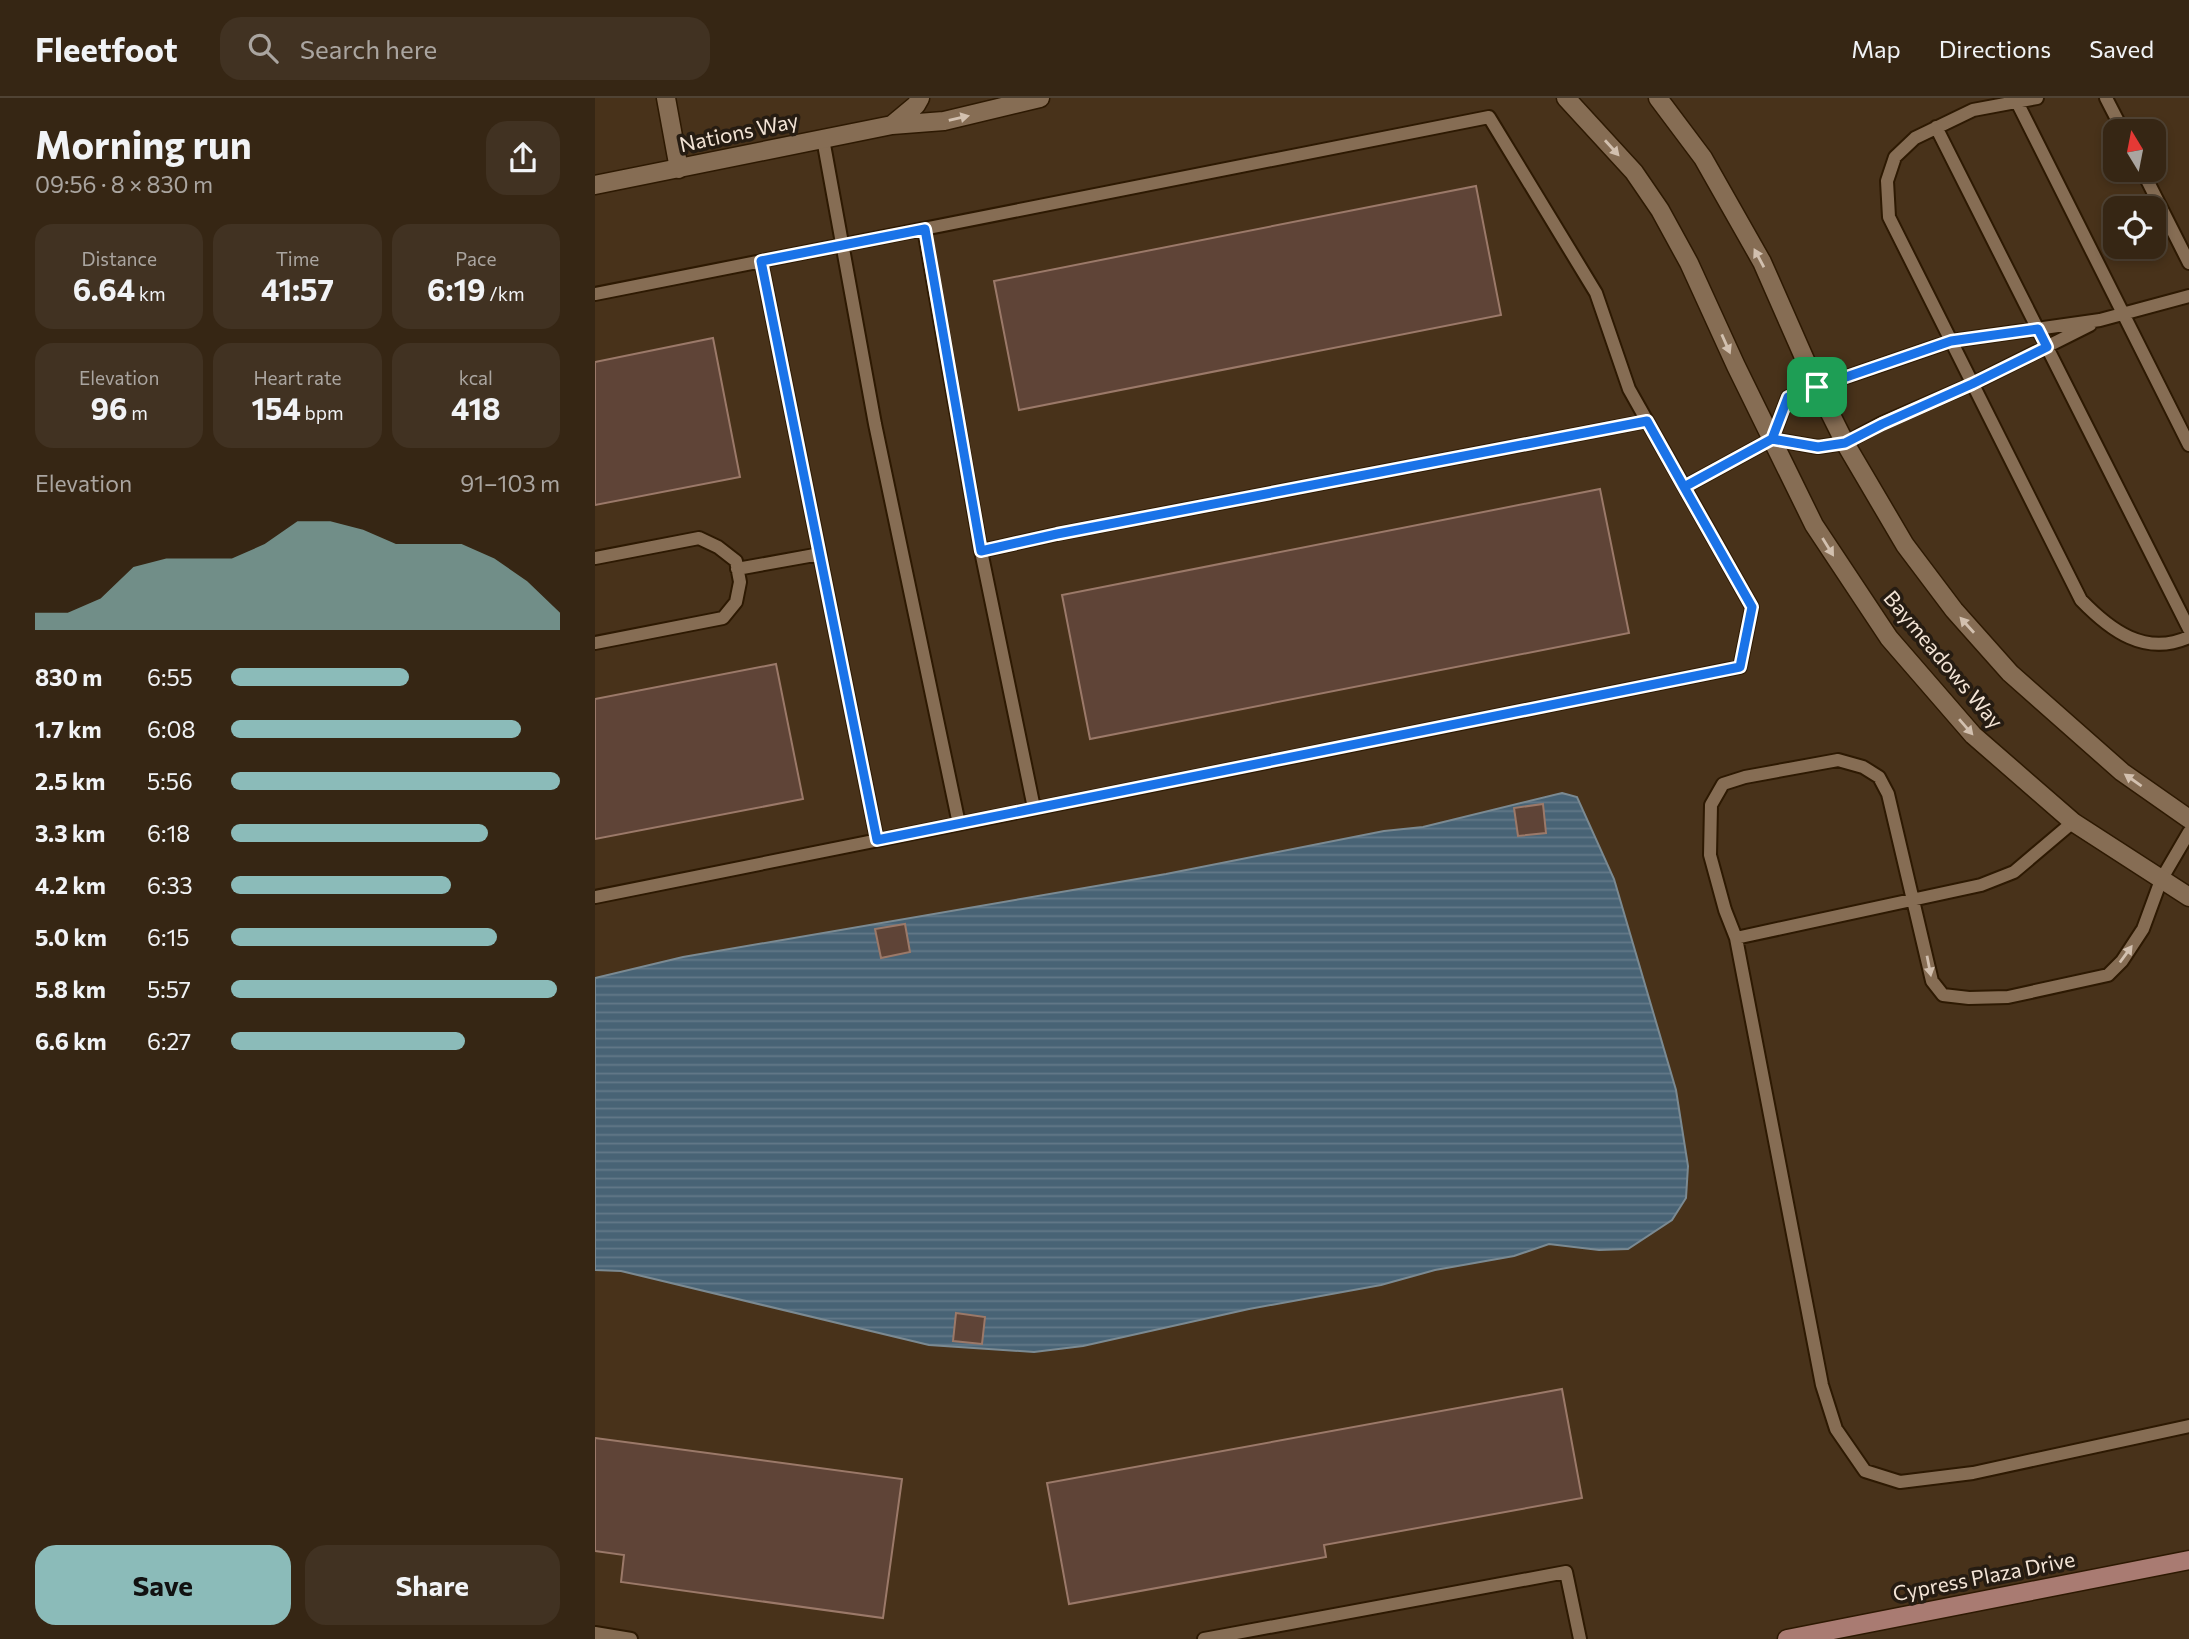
<!DOCTYPE html>
<meta charset="utf-8">
<style>
body{margin:0;font-family:Commissioner,sans-serif;background:#413222;color:#f1f3f6;height:100vh;display:flex;flex-direction:column;font-size:26px;white-space:nowrap}
*{box-sizing:border-box;margin:0}
p{font-size:23px;color:#aaa5a0}
.icon{flex:none;width:38px;height:38px;fill:none;stroke:currentColor;stroke-width:2;stroke-linecap:round;stroke-linejoin:round}
.map{position:relative;flex:1;overflow:hidden}
.details{display:flex;flex-direction:column;background:#362614;width:595px}
.details>*{flex:none}
.needle{width:46px;rotate:350deg}
.controls{position:absolute;left:1508px;top:21px;display:grid;gap:14px}
.controls a{display:grid;place-items:center;width:63px;height:63px;border-radius:14px;background:#362614;box-shadow:0 4px 10px #0003,0 0 0 2px #504334;font-size:35px}
.pin{position:absolute;display:grid;place-items:center;width:60px;height:60px;color:#fff;margin:-30px;border-radius:14px;box-shadow:0 4px 10px #0006}
.round{display:grid;place-items:center;flex:none;width:74px;height:74px;border-radius:21px;background:#413222}
.overview{display:flex;align-items:center;justify-content:space-between;height:119px;padding:0 35px}
h1{font-size:38px;font-weight:700;line-height:52px}
.metrics{display:grid;grid-template-columns:repeat(3,1fr);gap:10px;height:119px;padding:7px 35px}
.metrics div{display:grid;align-content:center;border-radius:18px;background:#413222;text-align:center}
.metrics b{font-size:30px;font-weight:700}
.metrics small{font-size:19px;font-weight:400}
.metrics p{font-size:19px}
.chart{height:196px;padding:14px 35px}
.chart p{display:flex;justify-content:space-between}
.chart svg{width:100%;height:126px;margin-top:7px;fill:#8bbbb9;opacity:.7}
.cta{display:flex;gap:14px;margin-top:auto;padding:14px 35px}
.cta a{flex:1;height:80px;border-radius:21px;background:#8bbbb9;color:#111;font-size:28px;font-weight:700;line-height:80px;text-align:center}
.cta a+a{background:#413222;color:#f1f3f6}
ul{padding:0 35px;list-style:none;font-size:23px}
li{display:grid;grid-template-columns:112px 84px 1fr;align-items:center;height:52px}
li i{height:18px;border-radius:9px;background:#8bbbb9}
header{display:flex;align-items:center;gap:42px;box-sizing:border-box;height:98px;padding:0 35px;background:#362614;border-bottom:2px solid #504334}
header strong{font-size:33px}
nav{display:flex;gap:38px;margin-inline-start:auto;font-size:24px}
.search{width:490px;height:63px;background:#413222;display:flex;align-items:center;gap:18px;box-sizing:border-box;padding:0 24px;border-radius:21px;color:#aaa5a0;font-size:26px}
main{display:flex;flex:1;min-height:0}
.map>svg:first-child{display:block}
.water{fill:url(#water-rules);stroke:#7b8a92;stroke-width:2}
.building{fill:#5f4437;stroke:#9b7969;stroke-width:2}
.lines{fill:none;stroke-linecap:round;stroke-linejoin:round}
.lane-casing{stroke:#2d1902;stroke-width:16}
.street-casing{stroke:#2d1902;stroke-width:21}
.secondary-casing{stroke:#2d1902;stroke-width:21}
.lane{stroke:#866d54;stroke-width:12}
.street{stroke:#866d54;stroke-width:18}
.secondary{stroke:#a97b72;stroke-width:18}
.oneway{fill:#d2c0af}
.route-casing{stroke:#fff;stroke-width:14}
.route{stroke:#1a73e8;stroke-width:9}
.labels{text-anchor:middle;stroke-width:7;stroke-linejoin:round;paint-order:stroke}
.street-label{font-size:21px;fill:#f3e4d6;stroke:#261c12}
</style>
<header>
<strong>Fleetfoot</strong>
<div class="search"><svg class="icon" aria-label="search" viewBox="0 0 24 24"><circle cx="10" cy="10" r="6"/><path d="M15 15l6 6"/></svg>Search here</div>
<nav><a>Map</a><a>Directions</a><a>Saved</a></nav>
</header>
<main>
<section class="details">
<div class="overview"><div><h1>Morning run</h1><p>09:56 · 8 × 830 m</p></div><a class="round"><svg class="icon" aria-label="share" viewBox="0 0 24 24"><path d="M12 15V3M7 8l5-5 5 5M5 13v7h14v-7"/></svg></a></div>
<div class="metrics">
<div><p>Distance</p><b>6.64<small> km</small></b></div>
<div><p>Time</p><b>41:57</b></div>
<div><p>Pace</p><b>6:19<small> /km</small></b></div>
</div>
<div class="metrics">
<div><p>Elevation</p><b>96<small> m</small></b></div>
<div><p>Heart rate</p><b>154<small> bpm</small></b></div>
<div><p>kcal</p><b>418</b></div>
</div>
<div class="chart"><p><span>Elevation</span>91–103 m</p>
<svg viewBox="0 0 160 44" preserveAspectRatio="none"><path d="M0 44V38L10 38L20 33L30 22L40 19L50 19L60 19L70 14L80 6L90 6L100 9L110 14L120 14L130 14L140 19L150 27L160 38V44z"/></svg>
</div>
<ul>
<li><b>830 m</b>6:55<i style="width:54%"></i></li>
<li><b>1.7 km</b>6:08<i style="width:88%"></i></li>
<li><b>2.5 km</b>5:56<i style="width:100%"></i></li>
<li><b>3.3 km</b>6:18<i style="width:78%"></i></li>
<li><b>4.2 km</b>6:33<i style="width:67%"></i></li>
<li><b>5.0 km</b>6:15<i style="width:81%"></i></li>
<li><b>5.8 km</b>5:57<i style="width:99%"></i></li>
<li><b>6.6 km</b>6:27<i style="width:71%"></i></li>
</ul>
<div class="cta"><a>Save</a><a>Share</a></div>
</section>
<div class="map">
<svg width="1594" height="1541" viewBox="0 0 1594 1541">
<defs>
<pattern id="water-rules" width="6" height="5" patternUnits="userSpaceOnUse" patternTransform="scale(1.75)"><rect width="6" height="5" fill="#486375"/><path d="M0 2.5h6" fill="none" stroke="#637988"/></pattern>
</defs>
<rect width="100%" height="100%" fill="#48321a"/>
<!-- water -->
<path class="water" d="M967 695 982 699 1019 781 1081 992 1093 1068 1091 1100 1077 1122 1033 1151 1004 1152 954 1146 919 1158 840 1172 786 1187 654 1211 488 1248 439 1254 334 1247 26 1173 0 1172V880L88 859 571 776 789 733 828 729Z"/>
<!-- building -->
<path class="building" d="M881 88 906 217 424 312 399 183Z
M118 240 145 379 0 407V264Z
M1005 391 1034 535 495 641 467 497Z
M181 566 208 701 0 741V601Z
M948 706 951 735 923 738 919 710Z
M310 826 315 854 286 860 280 831Z
M361 1215 390 1219 387 1246 358 1243Z
M967 1291 987 1400 729 1447 731 1459 474 1506 452 1385Z
M0 1340 307 1381 288 1520 26 1484 29 1457 0 1453Z"/>
<g class="lines">
<defs>
<path id="lane" d="M1442 0 1378 12 1320 40 1300 59 1292 83 1294 119 1486 502C1515 532 1550 559 1594 539
M1511 0 1528 33
M1422 4 1594 347
M1341 29 1594 531
M228 41 280 326 364 726
M1547 72 1594 165
M329 131 386 453
M166 163 282 742
M0 196 894 19 1001 195 1034 291 1157 509 1145 569 0 799
M1177 341 1193 299 1356 243 1505 222 1594 198
M1089 389 1177 341 1223 349 1250 345 1287 325 1377 286 1495 227
M0 460 104 440 123 449 141 463 145 484 141 504 128 520 0 545
M142 471 225 456
M439 710 386 453 462 436 1052 323
M1478 724 1419 774 1386 787 1141 840 1130 812 1115 757 1116 707 1128 686 1150 679 1243 662 1268 669 1284 679 1293 696 1337 883 1348 897 1374 900 1413 899 1513 877 1527 863 1548 831 1566 782 1594 734
M1141 840 1227 1287 1241 1331 1270 1373 1305 1384 1378 1375 1594 1328
M0 1535 36 1541
M609 1541 971 1474 985 1541"/>
<path id="street" d="M71 0 84 71
M971 0 1039 74 1065 112 1094 165 1141 268 1219 427 1294 540 1378 637 1478 724 1594 799
M1063 0 1108 60 1167 164 1222 289 1250 345 1310 447 1359 512 1415 575 1527 674 1594 721
M297 27 321 7 325 0
M0 87 297 27 349 23 445 0"/>
<path id="secondary" d="M1192 1541 1594 1462"/>
</defs>
<!-- lane casing -->
<use href="#lane" class="lane-casing"/>
<!-- street casing -->
<use href="#street" class="street-casing"/>
<!-- secondary casing -->
<use href="#secondary" class="secondary-casing"/>
<!-- lane -->
<use href="#lane" class="lane"/>
<!-- street -->
<use href="#street" class="street"/>
<!-- secondary -->
<use href="#secondary" class="secondary"/>
</g>
<!-- one-way arrows -->
<defs><path id="oneway-solid" d="M-6-.8H1V-3.2L6.5 0L1 3.2V.8H-6Z" transform="scale(1.75)"/></defs>
<g class="oneway">
<use href="#oneway-solid" transform="translate(364 20) rotate(-13)"/>
<use href="#oneway-solid" transform="translate(1017 50) rotate(48)"/>
<use href="#oneway-solid" transform="translate(1164 160) rotate(-118)"/>
<use href="#oneway-solid" transform="translate(1131 246) rotate(66)"/>
<use href="#oneway-solid" transform="translate(1233 449) rotate(58)"/>
<use href="#oneway-solid" transform="translate(1372 527) rotate(-132)"/>
<use href="#oneway-solid" transform="translate(1371 629) rotate(49)"/>
<use href="#oneway-solid" transform="translate(1538 682) rotate(-145)"/>
<use href="#oneway-solid" transform="translate(1531 856) rotate(-54)"/>
<use href="#oneway-solid" transform="translate(1334 868) rotate(79)"/>
</g>
<g class="lines">
<defs>
<path id="route" d="M1222 289 1193 299 1177 341 1089 389 1157 509 1145 569 282 742 166 163 330 131 386 453 462 436 1052 323 1089 389 1177 341 1223 349 1250 345 1287 326 1377 286 1452 249 1443 231 1356 243 1222 289"/>
</defs>
<!-- route casing -->
<use href="#route" class="route-casing"/>
<!-- route -->
<use href="#route" class="route"/>
</g>
<g class="labels">
<!-- street labels -->
<g class="street-label">
<text transform="translate(144 35) rotate(-12)" y="7">Nations Way</text>
<text transform="translate(1348 562) rotate(50)" y="7">Baymeadows Way</text>
<text transform="translate(1389 1479) rotate(-11)" y="7">Cypress Plaza Drive</text>
</g>
</g>
</svg>
<div class="controls">
<a><svg class="needle" viewBox="-14 -14 28 28"><path d="M0-13l5 13h-10z" fill="#e53935"/><path d="M0 13l5-13h-10z" fill="#aaa5a0"/></svg></a>
<a><svg class="icon" aria-label="locate" viewBox="0 0 24 24"><circle cx="12" cy="12" r="6"/><path d="M12 2v4M12 18v4M2 12h4M18 12h4"/></svg></a>
</div>
<div class="pin" style="left:1222px;top:289px;background:#1e9e55"><svg class="icon" aria-label="arrive" viewBox="0 0 24 24"><path d="M6 21V4h12l-3 4 3 4H6"/></svg></div>
</div>
</main>
